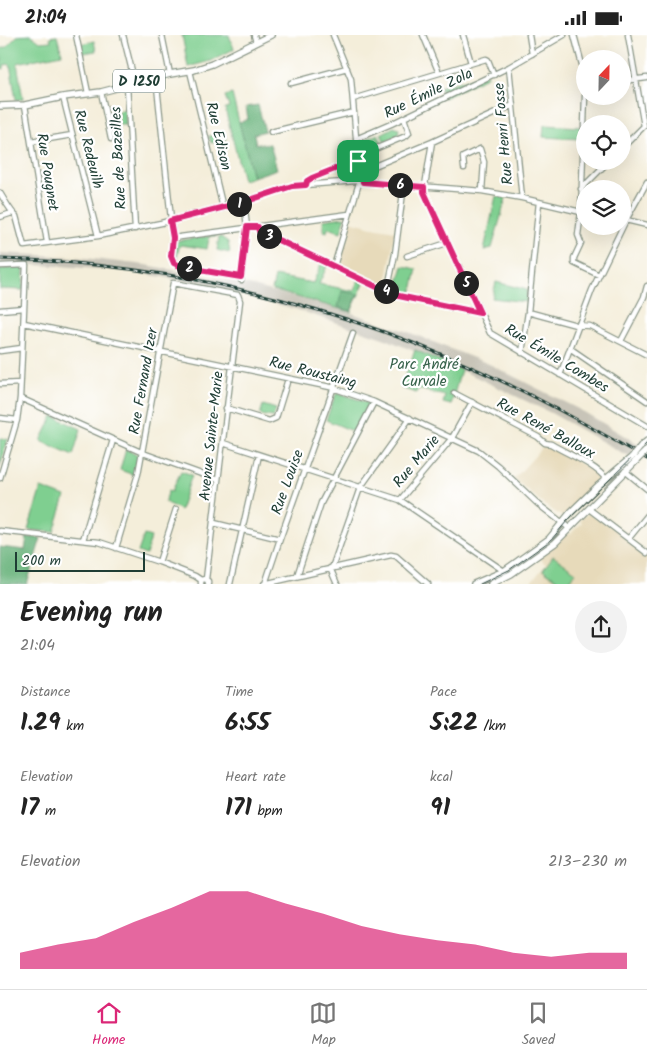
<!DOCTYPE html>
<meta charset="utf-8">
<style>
body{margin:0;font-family:Kalam,sans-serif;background:#f2f2f2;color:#222;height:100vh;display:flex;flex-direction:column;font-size:19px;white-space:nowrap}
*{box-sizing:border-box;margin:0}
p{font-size:16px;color:#767676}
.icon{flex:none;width:28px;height:28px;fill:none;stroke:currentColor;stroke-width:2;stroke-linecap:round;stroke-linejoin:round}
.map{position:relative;height:549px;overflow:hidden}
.drawer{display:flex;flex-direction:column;background:#fff;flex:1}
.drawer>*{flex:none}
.needle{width:32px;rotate:22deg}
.tools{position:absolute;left:576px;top:15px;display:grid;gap:10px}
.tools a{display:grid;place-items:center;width:55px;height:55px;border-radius:50%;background:#fff;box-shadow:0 5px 20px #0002;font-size:25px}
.scale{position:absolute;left:15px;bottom:12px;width:130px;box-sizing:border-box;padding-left:5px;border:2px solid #1f3d34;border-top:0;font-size:14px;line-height:18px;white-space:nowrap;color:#1f3d34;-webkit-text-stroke:4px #fff;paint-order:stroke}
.pin{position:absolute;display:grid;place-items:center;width:42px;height:42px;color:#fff;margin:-21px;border-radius:10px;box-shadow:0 2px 8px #0006}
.km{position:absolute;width:25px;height:25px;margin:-12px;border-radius:50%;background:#222;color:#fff;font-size:14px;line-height:25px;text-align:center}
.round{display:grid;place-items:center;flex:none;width:52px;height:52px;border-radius:26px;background:#f2f2f2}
.summary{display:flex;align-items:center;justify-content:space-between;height:85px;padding:0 20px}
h1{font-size:28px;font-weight:600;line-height:38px}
.stats{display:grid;grid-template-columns:repeat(3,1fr);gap:8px;height:85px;padding:5px 20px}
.stats div{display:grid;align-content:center}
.stats b{font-size:25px;font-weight:600}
.stats small{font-size:14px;font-weight:400}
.stats p{font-size:14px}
.chart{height:140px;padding:10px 20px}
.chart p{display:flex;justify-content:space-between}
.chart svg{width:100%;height:90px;margin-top:5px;fill:#db2777;opacity:.7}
.status{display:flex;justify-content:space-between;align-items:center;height:35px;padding:0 25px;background:#fff;direction:ltr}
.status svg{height:14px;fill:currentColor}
.tab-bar{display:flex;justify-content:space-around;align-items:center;height:70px;border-top:1px solid #e0e0e0;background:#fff;font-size:14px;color:#767676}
.tab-bar a{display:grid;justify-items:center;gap:2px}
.tab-bar .on{color:#db2777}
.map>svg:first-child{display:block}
.built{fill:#e7daba}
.industrial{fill:#c8c4b8}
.green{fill:#7fcf90;stroke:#4f8662}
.forest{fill:#67b27a;stroke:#437857}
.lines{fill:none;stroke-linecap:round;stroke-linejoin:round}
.minor-casing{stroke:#8a9687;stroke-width:7}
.major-casing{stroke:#8a9687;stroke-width:8}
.minor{stroke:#fff;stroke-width:4.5}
.major{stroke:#fff;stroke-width:5.5}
.tram{stroke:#1f3d34;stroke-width:1}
.rail-casing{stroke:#1f3d34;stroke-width:3}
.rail{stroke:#fff;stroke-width:1;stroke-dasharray:4;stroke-linecap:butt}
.major-bridge-casing{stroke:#8a9687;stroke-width:8;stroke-linecap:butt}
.major-bridge{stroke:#fff;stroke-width:5.5}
.route-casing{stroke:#fff;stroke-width:10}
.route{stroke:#db2777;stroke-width:6}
.labels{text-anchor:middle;stroke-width:4.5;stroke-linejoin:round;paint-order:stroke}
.shield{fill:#fff;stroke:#627771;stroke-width:1}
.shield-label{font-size:14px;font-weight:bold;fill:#1f3d34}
.street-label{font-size:15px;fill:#1f3d34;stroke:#fff}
.park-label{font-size:15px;fill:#37624b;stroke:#fff}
</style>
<div class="status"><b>21:04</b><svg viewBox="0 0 49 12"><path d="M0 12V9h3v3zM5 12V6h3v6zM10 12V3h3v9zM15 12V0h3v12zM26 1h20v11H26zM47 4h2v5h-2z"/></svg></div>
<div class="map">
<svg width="647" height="549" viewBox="0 0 647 549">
<rect width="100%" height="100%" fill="#fff"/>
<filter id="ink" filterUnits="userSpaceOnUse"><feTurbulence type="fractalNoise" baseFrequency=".02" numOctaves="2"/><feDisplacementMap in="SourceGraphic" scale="10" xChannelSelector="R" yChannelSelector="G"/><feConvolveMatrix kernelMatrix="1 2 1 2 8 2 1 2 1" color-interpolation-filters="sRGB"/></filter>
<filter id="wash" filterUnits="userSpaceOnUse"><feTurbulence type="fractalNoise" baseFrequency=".0096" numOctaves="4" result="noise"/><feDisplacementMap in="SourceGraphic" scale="20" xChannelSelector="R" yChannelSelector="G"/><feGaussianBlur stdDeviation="1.12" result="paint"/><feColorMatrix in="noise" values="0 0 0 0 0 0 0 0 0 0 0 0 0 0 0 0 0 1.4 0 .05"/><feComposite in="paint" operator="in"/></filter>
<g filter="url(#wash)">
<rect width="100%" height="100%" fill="#f4eeda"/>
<!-- built -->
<path class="built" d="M350 186 372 192 395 196 386 251 384 252 338 231Z
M545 410 596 437 599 441V447L563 482 546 471 514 444Z
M588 478 614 494 647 521V549H529L546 530 539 522 568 498 570 499 582 488 580 485Z"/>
<!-- industrial -->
<path class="industrial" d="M0 218 76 222 146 230 238 247 346 276 408 297 489 329 584 377 640 410 628 421 551 378 476 342 383 303 295 274 250 262 163 242 131 237 61 231 0 229Z"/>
<!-- green -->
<path class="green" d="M31 0 40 7 51 6 50 2 57 1 62 19 17 28 23 64 16 65 10 29 4 30V34L1 33 2 22 0 20V14L6 12 17 1Z
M182 0H229L234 14 210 26 188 32Z
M94 6 96 16 83 18 80 9Z
M487 39 488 41 444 63 440 52Z
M232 59 253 142 243 145 225 73 229 72 225 61Z
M125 74 126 90H119L118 76Z
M544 90 581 92 580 104 543 102Z
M394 92 399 94 398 100 385 107 381 99Z
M224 97 226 105 211 108 209 101Z
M378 99 382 108 361 117C360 103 367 104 378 99Z
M496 161 506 163 492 213 484 215Z
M344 182 345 184 341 197 328 193 327 197 324 196 323 185Z
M216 200V202L212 201 209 203 207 214 181 210 179 212 177 222H175L176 211H174L176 206Z
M219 202H221L228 207 230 218 217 215Z
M321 229 327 231 319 249 354 256 358 245 364 248 351 277 272 255 275 241 313 248Z
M403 231 417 234 411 260 403 258 405 250 398 248Z
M24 233 23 255 0 254V234Z
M496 247 527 255 526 267 492 263Z
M415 315 461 335 451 370 443 368 445 361 418 354 416 358 401 353Z
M339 358 368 368 369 371 355 397 326 385 336 359Z
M263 370 276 374 273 382 260 380Z
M53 381 81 394 73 420 41 406Z
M0 403 8 404 0 431Z
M126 414 137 419 139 422 134 440 120 435Z
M181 436 192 440 180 475 165 467 169 455 172 456Z
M41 453 65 462 54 497 28 495Z
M144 500 151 502 146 520 138 517Z
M553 521 576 537 567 549H564L543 535Z"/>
<!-- forest -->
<path class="forest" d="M258 70 265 96 254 99 256 109H270L277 134 253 142 239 87 248 84 246 72Z
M342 256 358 259 351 276 338 272Z
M27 502 41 503 27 549H0V512L25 515Z"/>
</g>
<g filter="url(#ink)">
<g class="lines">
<defs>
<path id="minor" d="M76 0 88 58
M123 0 135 48
M162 0 170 39
M254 0 256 7
M333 0 351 44 358 126 363 147
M423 0 439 38
M463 0 471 28
M529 0 532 19
M574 0 585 41
M509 32 522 163
M190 36 223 173
M156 42 173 203C172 215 168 227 182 232L241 242
M622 46 647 43
M291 48 347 33
M127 50 135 194
M101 57 111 104
M585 61 581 177 578 200 581 208 574 223V228L599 240
M63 62 98 201
M353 64 486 24 488 25 494 40
M25 70 47 207
M271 97 354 77
M356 104 391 89 509 32 564 0
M31 107 72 100
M432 107 424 157 490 298 647 391
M622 113 644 91 628 0
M358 121 406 101 409 98 404 83
M464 133 463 122 480 114 484 127 482 156
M360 137 432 107 513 70
M306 150 307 146 312 143 358 126
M581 154 609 126
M0 158C3 163 13 179 16 181L24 211 98 201 161 188 244 167 292 151 356 146 482 156 522 163 585 178
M0 182 12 178
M622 184 647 190
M258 192 259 196 394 260 480 278
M173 203 349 179
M407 221 447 208
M0 231 26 230 20 363 17 385 0 443
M334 231 359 148 360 137
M241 245 247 192 244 167
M387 257 395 219 404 150
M0 275 24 273
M528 277 576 290 590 291 647 320
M24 288 330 352 374 367 479 416 498 431 538 469 569 493
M621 306 644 262 647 251
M571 314 647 366
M0 316 22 313
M522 318 528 277 539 167
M560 340 592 255 625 187 647 147
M0 349 20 348
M454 358 538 402 545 408 551 409C567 419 595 429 606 444
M20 363 143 418 218 445
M226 373 269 386 276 383 288 344
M0 383 17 385
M223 408 400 465 504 536
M625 436 647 454
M400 465 452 403 472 367
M589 474 647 518
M214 488 280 504
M0 496 99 507 159 527 195 541 201 545
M629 503 647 481
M83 505 113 405
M116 513 138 439 173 248 238 260 240 266 206 544
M159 527 176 474
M330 533 337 549
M332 533 360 453 410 383
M297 541 321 468 374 367
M201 549V545L205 544 208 546V549
M230 549 259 420
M264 549 391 520 396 521 428 549
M265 549 280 504 353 298"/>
<path id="major" d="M0 71 25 70 63 62 101 57 170 39 194 35 212 29 271 0
M641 411 647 406
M474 549 504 536 549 504 571 477 599 450 632 422
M491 549 511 539 555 508 637 425"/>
</defs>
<!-- minor casing -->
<use href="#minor" class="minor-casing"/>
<!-- major casing -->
<use href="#major" class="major-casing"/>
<!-- minor -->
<use href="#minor" class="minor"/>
<!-- major -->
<use href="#major" class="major"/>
<!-- tram -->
<path class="tram" d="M480 549 509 535 551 505 567 486 647 408"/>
<defs>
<path id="rail" d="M0 224C179 228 353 274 514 352 560 374 603 399 647 424"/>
</defs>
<!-- rail casing -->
<use href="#rail" class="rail-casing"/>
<!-- rail -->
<use href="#rail" class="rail"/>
<defs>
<path id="major-bridge" d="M632 422 641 411
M637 425 647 415"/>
</defs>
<!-- major-bridge casing -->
<use href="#major-bridge" class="major-bridge-casing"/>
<!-- major-bridge -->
<use href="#major-bridge" class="major-bridge"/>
</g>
</g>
<g class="lines" filter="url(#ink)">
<defs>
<path id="route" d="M355 126H358L363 147 424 152V157L480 278 394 260 259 196 258 192H247L241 242 182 232 174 228 171 221 173 203 170 186 244 167 292 151 306 150 307 146 312 143Z"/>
</defs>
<!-- route casing -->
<use href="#route" class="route-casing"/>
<!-- route -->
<use href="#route" class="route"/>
</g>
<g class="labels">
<!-- shield labels -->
<rect class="shield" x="113" y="34.5" width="52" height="23" rx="4"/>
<g class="shield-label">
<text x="139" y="51">D 1250</text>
</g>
<!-- street labels -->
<g class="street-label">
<text transform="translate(428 58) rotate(-26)" y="5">Rue Émile Zola</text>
<text transform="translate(503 99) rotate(-95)" y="5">Rue Henri Fosse</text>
<text transform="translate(219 101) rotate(77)" y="5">Rue Edison</text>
<text transform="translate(89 114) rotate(76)" y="5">Rue Redeuilh</text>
<text transform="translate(118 123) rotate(-93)" y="5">Rue de Bazeilles</text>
<text transform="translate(48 137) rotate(81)" y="5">Rue Pougnet</text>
<text transform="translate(557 323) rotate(31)" y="5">Rue Émile Combes</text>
<text transform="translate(313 337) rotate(14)" y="5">Rue Roustaing</text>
<text transform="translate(143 346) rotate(-80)" y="5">Rue Fernand Izer</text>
<text transform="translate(546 393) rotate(29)" y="5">Rue René Balloux</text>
<text transform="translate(211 401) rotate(-84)" y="5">Avenue Sainte-Marie</text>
<text transform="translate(416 426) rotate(-50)" y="5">Rue Marie</text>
<text transform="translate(287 447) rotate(-70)" y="5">Rue Louise</text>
</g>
<!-- park labels -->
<g class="park-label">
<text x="424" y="334">Parc André<tspan x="424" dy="17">Curvale</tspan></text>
</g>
</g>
</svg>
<div class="tools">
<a><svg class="needle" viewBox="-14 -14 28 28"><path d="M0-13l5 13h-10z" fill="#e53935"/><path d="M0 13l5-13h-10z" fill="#767676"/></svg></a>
<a><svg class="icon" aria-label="locate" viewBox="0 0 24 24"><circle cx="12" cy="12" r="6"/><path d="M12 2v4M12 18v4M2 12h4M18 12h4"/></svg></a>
<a><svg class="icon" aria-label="layers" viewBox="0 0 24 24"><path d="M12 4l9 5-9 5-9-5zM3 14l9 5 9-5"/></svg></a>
</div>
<div class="scale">200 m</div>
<div class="pin" style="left:358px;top:126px;background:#1e9e55"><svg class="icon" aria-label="arrive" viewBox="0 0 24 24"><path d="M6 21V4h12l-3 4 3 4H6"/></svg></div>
<b class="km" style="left:239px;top:169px">1</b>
<b class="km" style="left:189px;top:233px">2</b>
<b class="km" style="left:269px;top:201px">3</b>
<b class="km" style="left:386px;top:256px">4</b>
<b class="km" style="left:466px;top:248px">5</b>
<b class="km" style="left:400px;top:150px">6</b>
</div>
<section class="drawer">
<div class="summary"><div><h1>Evening run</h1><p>21:04</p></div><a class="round"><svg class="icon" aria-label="share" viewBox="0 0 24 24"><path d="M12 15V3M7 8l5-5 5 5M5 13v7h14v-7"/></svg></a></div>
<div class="stats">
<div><p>Distance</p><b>1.29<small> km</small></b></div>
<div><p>Time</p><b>6:55</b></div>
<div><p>Pace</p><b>5:22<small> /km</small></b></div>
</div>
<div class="stats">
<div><p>Elevation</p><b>17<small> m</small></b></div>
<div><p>Heart rate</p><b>171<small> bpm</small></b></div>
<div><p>kcal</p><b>91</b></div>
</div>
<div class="chart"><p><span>Elevation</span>213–230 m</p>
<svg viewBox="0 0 160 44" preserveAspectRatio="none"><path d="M0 44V36L10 32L20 29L30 21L40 14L50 6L60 6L70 12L80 17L90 23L100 27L110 30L120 32L130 36L140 38L150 36L160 36V44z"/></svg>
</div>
</section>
<nav class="tab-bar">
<a class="on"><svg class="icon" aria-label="home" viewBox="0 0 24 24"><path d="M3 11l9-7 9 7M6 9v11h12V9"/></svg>Home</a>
<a><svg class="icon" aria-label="map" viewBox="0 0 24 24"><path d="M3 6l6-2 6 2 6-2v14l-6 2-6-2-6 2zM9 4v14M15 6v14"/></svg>Map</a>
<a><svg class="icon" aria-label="saved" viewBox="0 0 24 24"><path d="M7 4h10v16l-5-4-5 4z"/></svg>Saved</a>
</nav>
